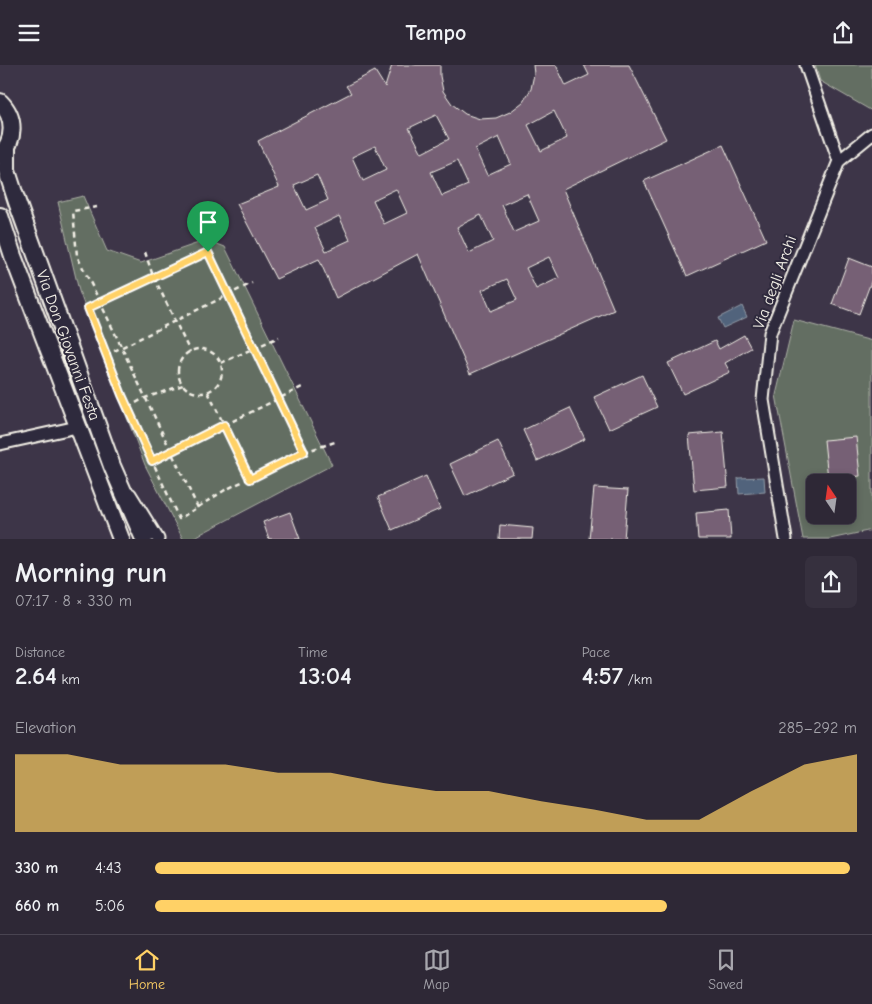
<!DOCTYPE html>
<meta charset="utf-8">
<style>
body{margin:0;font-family:"Comic Neue",sans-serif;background:#36303e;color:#f1f3f6;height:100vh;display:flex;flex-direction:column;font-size:19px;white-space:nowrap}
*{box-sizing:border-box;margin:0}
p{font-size:16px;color:#a7a6ad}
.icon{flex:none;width:28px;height:28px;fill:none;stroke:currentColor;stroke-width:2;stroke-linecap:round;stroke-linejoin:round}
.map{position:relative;height:474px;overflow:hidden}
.drawer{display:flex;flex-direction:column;background:#2e2836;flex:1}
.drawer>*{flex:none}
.needle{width:32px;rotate:347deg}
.tools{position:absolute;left:806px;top:409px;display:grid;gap:10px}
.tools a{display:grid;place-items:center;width:50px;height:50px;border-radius:8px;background:#2e2836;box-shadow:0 2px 8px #0003,0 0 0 1px #494451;font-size:25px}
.pin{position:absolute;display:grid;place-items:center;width:42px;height:42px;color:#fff;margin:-51px -21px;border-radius:50% 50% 50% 0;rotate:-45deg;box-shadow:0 0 5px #0007}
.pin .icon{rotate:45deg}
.round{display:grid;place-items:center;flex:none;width:52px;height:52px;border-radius:8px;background:#36303e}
.summary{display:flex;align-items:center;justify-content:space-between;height:85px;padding:0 15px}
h1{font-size:28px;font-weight:700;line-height:38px}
.metrics{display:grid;grid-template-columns:repeat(3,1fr);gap:8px;height:85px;padding:5px 15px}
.metrics div{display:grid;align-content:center}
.metrics b{font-size:25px;font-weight:700}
.metrics small{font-size:14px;font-weight:400}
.metrics p{font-size:14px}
.chart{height:140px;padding:10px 15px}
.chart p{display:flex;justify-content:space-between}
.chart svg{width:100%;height:90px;margin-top:5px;fill:#ffd166;opacity:.7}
ul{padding:0 15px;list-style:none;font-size:16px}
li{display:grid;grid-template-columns:80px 60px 1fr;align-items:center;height:38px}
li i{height:12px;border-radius:6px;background:#ffd166}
header{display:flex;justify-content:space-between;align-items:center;height:65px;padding:0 15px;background:#2e2836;font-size:22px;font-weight:700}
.tabs{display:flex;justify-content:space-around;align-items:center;height:70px;border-top:1px solid #494451;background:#2e2836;font-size:14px;color:#a7a6ad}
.tabs a{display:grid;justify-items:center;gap:2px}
.tabs .current{color:#ffd166}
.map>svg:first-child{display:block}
.green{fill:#636e62;stroke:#acb0a5;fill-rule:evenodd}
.water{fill:#51637c;stroke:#929ca7}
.building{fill:#766075;stroke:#f4f1e8;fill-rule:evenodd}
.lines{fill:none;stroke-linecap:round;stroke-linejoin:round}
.minor-casing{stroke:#f4f1e8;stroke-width:15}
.secondary-casing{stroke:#f4f1e8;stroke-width:20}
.path{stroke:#f4f1e8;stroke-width:2.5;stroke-dasharray:5 4;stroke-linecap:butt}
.minor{stroke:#2f2a3d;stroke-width:11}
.secondary{stroke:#2f2a3d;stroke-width:16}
.route-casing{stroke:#fff;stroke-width:10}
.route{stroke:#ffd166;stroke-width:6}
.labels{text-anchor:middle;stroke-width:4;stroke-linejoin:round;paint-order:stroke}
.street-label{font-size:16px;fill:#f4f1e8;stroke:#2f2a3d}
</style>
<header><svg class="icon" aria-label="menu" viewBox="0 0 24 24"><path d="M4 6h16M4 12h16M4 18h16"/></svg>Tempo<svg class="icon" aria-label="share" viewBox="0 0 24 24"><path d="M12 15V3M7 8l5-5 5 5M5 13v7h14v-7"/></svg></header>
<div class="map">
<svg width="872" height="474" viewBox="0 0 872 474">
<rect width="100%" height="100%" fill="#3d3548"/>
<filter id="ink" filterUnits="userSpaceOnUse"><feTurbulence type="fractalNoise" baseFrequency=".02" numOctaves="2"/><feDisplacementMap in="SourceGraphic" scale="10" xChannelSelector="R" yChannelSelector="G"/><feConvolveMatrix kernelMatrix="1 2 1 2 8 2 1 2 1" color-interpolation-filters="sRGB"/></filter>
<g filter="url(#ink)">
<!-- green -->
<path class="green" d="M815 0H872V46L820 16Z
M83 131 107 186 141 198 207 175 225 182 332 400 191 474H183L145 400 79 226 58 137Z
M794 255 872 276V465L830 474H803L776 330ZM815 418H848V450H815Z"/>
<!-- water -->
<path class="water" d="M742 241 747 252 723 263 718 253Z
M764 412 765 427 739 429 738 413Z"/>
<!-- building -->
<path class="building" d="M392 0H440V11L443 26 452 39 465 49 480 54 496 53 510 47 523 37 531 24 534 9 533 0H556L566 21 589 10 584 0H629L666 74 563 124 614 245 470 309 418 189 336 233 319 194 276 214 237 139 279 122 258 76 351 28 346 21 375 6 385 22ZM554 46 567 73 541 86 528 60ZM436 50 449 74 422 88 409 63ZM499 72 511 99 487 110 475 84ZM375 81 386 105 363 116 352 92ZM457 96 468 120 442 131 431 107ZM317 110 328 135 306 145 294 120ZM396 124 407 148 384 159 373 135ZM527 129 539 156 514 167 502 140ZM481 150 493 176 469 188 457 162ZM339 151 350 175 326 186 315 163ZM549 192 559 213 536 224 526 203ZM507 214 517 235 491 246 482 225Z
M723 80 766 175 687 211 644 116Z
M849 193 872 202V214L859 249 832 239Z
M744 270 751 283 725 298 730 307 683 329 668 298 715 276 719 284Z
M642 310 657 342 609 364 594 332Z
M570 343 585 374 537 396 523 365Z
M723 367 728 422 694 425 689 370Z
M856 372 860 411 828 414 824 375Z
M498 376 513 408 465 431 450 399Z
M426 411 440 444 392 465 378 432Z
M594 423 628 425 624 474H589Z
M729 445 731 474H698L696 448Z
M290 447 300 474H269L263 457Z
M500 460 533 463 532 474H499Z"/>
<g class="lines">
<defs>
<path id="minor" d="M806 0 839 96
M0 379 77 362
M130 429 158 474
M786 474 763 335 770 268 839 96 872 69"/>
<path id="secondary" d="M0 37C16 53 15 75 0 91
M7 83V106L17 137 112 401 144 474
M0 151 13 191 121 474"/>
</defs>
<!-- minor casing -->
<use href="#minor" class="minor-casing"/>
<!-- secondary casing -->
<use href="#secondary" class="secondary-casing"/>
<!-- path -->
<path class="path" d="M97 142 73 146 77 191 100 237 88 243 122 330 179 454 225 425 304 387 199 168
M145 187 152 208 190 287
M178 306a22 22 0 1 1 44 0a22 22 0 1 1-44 0Z
M106 290 252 218
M221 298 279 272
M208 327 250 413
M128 342 145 333 183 320
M304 387 335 377
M152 396 304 321
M198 443 100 237 208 187"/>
<!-- minor -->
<use href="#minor" class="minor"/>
<!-- secondary -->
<use href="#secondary" class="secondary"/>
</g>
</g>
<g class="lines" filter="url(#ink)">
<defs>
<path id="route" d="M208 187 304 387 250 414 224 360 152 396 122 330 88 243Z"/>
</defs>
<!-- route casing -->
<use href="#route" class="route-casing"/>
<!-- route -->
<use href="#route" class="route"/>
</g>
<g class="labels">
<!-- street labels -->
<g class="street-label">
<text transform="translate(774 217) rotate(-70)" y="6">Via degli Archi</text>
<text transform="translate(69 280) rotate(70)" y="6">Via Don Giovanni Festa</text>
</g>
</g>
</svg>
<div class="tools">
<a><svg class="needle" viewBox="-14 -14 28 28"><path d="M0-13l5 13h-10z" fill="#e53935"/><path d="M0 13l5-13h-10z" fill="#a7a6ad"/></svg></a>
</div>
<div class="pin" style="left:208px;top:187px;background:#1e9e55"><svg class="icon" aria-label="arrive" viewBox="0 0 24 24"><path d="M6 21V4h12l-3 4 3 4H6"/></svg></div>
</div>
<section class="drawer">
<div class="summary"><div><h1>Morning run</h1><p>07:17 · 8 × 330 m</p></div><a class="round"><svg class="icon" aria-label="share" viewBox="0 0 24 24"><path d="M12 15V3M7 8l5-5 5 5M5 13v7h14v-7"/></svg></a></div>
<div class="metrics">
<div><p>Distance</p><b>2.64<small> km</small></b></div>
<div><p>Time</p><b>13:04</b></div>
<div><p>Pace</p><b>4:57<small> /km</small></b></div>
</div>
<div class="chart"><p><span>Elevation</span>285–292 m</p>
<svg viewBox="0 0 160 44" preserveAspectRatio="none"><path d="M0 44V6L10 6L20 11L30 11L40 11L50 15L60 15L70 20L80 24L90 24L100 29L110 33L120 38L130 38L140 24L150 11L160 6V44z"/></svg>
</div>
<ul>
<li><b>330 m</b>4:43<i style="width:99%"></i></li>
<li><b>660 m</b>5:06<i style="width:73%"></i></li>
</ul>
</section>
<nav class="tabs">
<a class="current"><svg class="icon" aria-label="home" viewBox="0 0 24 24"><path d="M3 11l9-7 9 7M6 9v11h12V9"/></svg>Home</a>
<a><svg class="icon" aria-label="map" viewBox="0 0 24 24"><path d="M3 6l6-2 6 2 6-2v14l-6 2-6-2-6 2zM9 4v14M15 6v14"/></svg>Map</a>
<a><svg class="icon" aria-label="saved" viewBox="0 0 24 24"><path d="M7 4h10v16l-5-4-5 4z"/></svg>Saved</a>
</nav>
